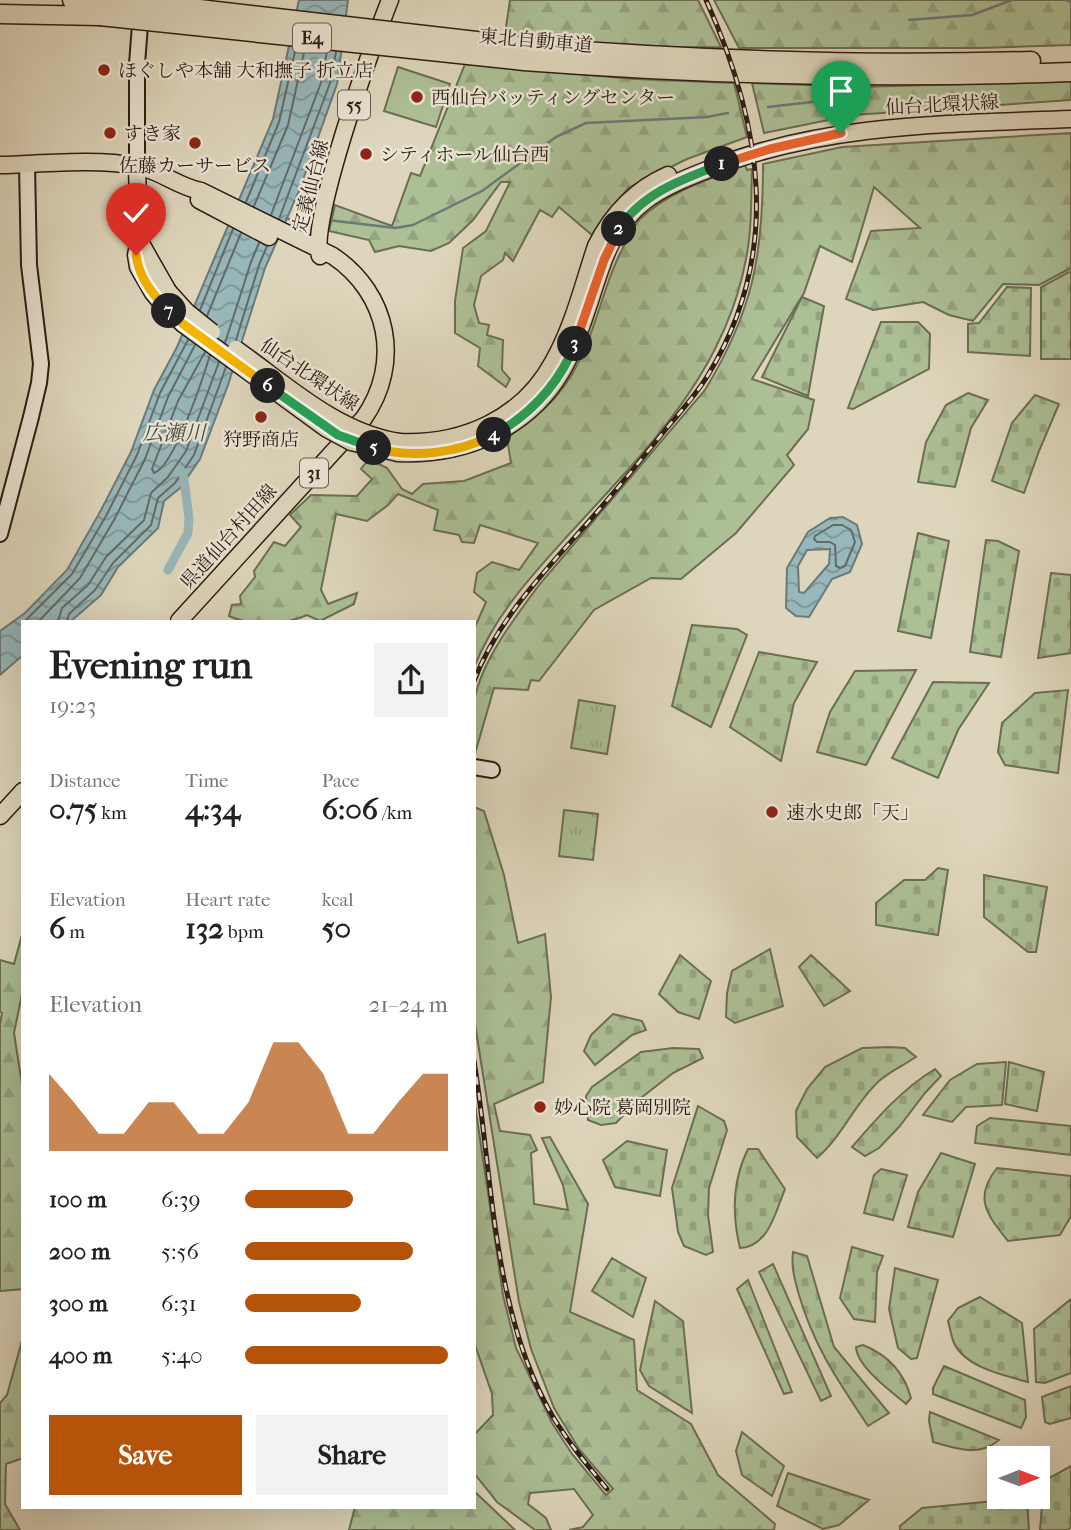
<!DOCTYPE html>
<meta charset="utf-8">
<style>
body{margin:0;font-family:"IM FELL French Canon","Noto Serif JP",serif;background:#f2f2f2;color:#222;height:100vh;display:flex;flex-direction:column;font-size:26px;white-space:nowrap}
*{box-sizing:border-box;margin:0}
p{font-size:23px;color:#767676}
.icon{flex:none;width:38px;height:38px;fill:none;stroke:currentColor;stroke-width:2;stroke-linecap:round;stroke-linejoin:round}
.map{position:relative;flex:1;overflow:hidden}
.details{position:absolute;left:21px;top:620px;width:455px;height:889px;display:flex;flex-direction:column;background:#fff;border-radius:0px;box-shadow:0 7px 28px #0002}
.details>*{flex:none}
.needle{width:46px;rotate:89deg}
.controls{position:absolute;left:987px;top:1446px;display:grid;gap:14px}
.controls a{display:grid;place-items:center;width:63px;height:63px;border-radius:0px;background:#fff;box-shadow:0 7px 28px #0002;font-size:35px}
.pin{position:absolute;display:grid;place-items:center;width:60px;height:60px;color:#fff;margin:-72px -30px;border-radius:50% 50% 50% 0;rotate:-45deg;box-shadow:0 0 7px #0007}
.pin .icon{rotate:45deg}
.km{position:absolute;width:35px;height:35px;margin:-18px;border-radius:50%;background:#222;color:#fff;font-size:19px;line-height:35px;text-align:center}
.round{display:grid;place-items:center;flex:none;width:74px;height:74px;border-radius:0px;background:#f2f2f2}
.overview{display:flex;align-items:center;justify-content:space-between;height:119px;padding:0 28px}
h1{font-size:38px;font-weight:700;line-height:52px}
.metrics{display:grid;grid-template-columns:repeat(3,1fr);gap:10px;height:119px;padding:7px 28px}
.metrics div{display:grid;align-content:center}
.metrics b{font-size:30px;font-weight:700}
.metrics small{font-size:19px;font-weight:400}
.metrics p{font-size:19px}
.chart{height:196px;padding:14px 28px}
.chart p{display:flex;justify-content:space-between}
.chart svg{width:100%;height:126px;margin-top:7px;fill:#b45309;opacity:.7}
.primary-button{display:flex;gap:14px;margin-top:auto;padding:14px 28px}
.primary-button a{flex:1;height:80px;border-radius:0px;background:#b45309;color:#fff;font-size:28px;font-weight:700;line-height:80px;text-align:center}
.primary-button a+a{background:#f2f2f2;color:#222}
ul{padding:0 28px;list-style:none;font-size:23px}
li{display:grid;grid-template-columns:112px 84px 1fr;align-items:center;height:52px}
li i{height:18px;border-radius:9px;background:#b45309}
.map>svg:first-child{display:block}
.grass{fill:url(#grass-tufts);stroke:#6c6e54;stroke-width:2}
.forest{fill:url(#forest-firs);stroke:#6c6e54;stroke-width:2}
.cemetery{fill:url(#cemetery-stones);stroke:#6c6e54;stroke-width:2}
.pitch{fill:#acbf95;stroke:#6c6e54;stroke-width:2}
.water{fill:url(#water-waves);stroke:#6c7978;stroke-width:2;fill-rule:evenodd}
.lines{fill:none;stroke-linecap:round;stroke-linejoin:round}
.shore{stroke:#626a67;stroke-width:2}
.stream{stroke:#6c7978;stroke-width:2.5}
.canal{stroke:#97b7ba;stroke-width:9}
.secondary-casing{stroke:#2c1c14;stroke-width:18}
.primary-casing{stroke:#2c1c14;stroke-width:19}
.highway-casing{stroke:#2c1c14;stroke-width:21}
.secondary{stroke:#eae4d3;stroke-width:14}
.primary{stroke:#ded6bc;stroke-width:16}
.highway{stroke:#ded6bc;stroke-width:18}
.rail-casing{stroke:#2c1c14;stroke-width:5}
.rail{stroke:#eae4d3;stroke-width:2.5;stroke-dasharray:8;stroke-linecap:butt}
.primary-bridge-casing{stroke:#2c1c14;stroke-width:19;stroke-linecap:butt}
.highway-bridge-casing{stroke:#2c1c14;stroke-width:21;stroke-linecap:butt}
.primary-bridge{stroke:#ded6bc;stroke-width:16}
.highway-bridge{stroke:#ded6bc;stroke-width:18}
.split-1-casing{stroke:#fff;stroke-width:14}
.split-2-casing{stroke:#fff;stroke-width:14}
.split-3-casing{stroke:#fff;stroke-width:14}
.split-4-casing{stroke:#fff;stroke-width:14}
.split-5-casing{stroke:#fff;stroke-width:14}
.split-6-casing{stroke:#fff;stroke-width:14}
.split-7-casing{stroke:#fff;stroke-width:14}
.split-8-casing{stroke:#fff;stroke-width:14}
.split-1{stroke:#f0652b;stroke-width:9}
.split-2{stroke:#22a559;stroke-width:9}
.split-3{stroke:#f0652b;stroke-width:9}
.split-4{stroke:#22a559;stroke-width:9}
.split-5{stroke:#f5b400;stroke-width:9}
.split-6{stroke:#22a559;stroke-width:9}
.split-7{stroke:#f5b400;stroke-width:9}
.split-8{stroke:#f5b400;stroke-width:9}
.poi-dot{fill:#8f2418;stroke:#eae4d3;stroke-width:2.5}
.labels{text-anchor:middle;stroke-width:5;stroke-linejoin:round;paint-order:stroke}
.shield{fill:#eae4d3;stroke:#65584d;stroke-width:2}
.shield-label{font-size:18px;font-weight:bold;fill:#2c1c14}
.street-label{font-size:19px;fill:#2c1c14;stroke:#eae4d3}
.poi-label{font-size:19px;fill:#2c1c14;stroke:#eae4d3;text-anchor:start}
.water-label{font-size:21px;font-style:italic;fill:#4c4a46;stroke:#eae4d3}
</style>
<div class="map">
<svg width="1071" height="1530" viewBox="0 0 1071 1530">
<defs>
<pattern id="grass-tufts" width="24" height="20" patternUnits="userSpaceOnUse" patternTransform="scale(1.75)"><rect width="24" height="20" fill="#acbf95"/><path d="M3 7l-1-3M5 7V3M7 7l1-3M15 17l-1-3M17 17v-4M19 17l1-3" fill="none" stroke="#94a480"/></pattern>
<pattern id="forest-firs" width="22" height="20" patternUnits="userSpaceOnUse" patternTransform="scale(1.75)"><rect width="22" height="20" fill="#acbf95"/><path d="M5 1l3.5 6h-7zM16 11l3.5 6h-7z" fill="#94a480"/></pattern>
<pattern id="cemetery-stones" width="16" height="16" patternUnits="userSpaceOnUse" patternTransform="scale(1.75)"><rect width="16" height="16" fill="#acbf95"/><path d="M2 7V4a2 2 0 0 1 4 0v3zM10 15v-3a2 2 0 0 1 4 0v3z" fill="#94a480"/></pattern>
<pattern id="water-waves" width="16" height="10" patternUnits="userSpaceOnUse" patternTransform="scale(1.75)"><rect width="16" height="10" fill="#97b7ba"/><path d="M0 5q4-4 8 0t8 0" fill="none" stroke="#7b9496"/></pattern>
</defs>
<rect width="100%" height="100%" fill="#ded6bc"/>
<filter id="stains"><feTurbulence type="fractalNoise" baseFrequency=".00286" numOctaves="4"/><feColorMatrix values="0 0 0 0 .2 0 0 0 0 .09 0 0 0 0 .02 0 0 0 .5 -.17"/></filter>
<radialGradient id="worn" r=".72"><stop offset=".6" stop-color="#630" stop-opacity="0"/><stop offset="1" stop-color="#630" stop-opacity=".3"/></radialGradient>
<!-- grass -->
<path class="grass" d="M579 700 615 706 607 754 571 748Z
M564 810 598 814 593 860 559 856Z"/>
<!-- forest -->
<path class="forest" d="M510 0H698L721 47 633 48 505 34Z
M714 0H1071V45L980 48H739Z
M465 64 635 79 734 83 747 137 687 159 628 188 592 235 559 207 552 217 540 210 513 261 505 253 503 260 481 276 474 305 479 323 489 325 487 335 503 340 502 370 510 379 506 387 478 366 480 348 455 333V301L463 248 486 231 510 182H501L473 220 449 243 431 251 399 246 375 252 369 240 329 231 335 205 392 226 411 173 420 176Z
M1071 81V100L853 115 764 133 752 83 859 87Z
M1071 133V268L1039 285 1003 284 973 321 949 315 923 302 873 310 846 299 871 231 920 228 874 187 852 262 820 246 804 293 752 379 814 400 808 429 787 455 794 465 736 533 681 579 651 578 594 610 539 681 531 680 528 690 494 688 474 757C474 738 471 715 475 697 483 659 516 616 539 585L705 390C753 311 763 256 763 164L842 147Z
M745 165 747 170 752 169C751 199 752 229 746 259 725 373 647 449 572 531 534 573 494 615 474 668V629L486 602 474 592 477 573 492 562 519 570 538 543 480 525 474 543 462 542 459 535 434 530 438 510 398 494 388 505 367 521 336 514 321 590 328 604 357 593 354 604 320 621 307 615C286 625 250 626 229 616L232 605 241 604 240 596 255 577 254 571 274 542 285 546 301 527 290 515 311 495 357 496 372 479 361 469 369 459 387 468 402 489 412 494 423 484 464 481 511 463 507 438C545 411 568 391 586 346 601 310 608 271 629 237 632 231 636 224 640 219 668 192 709 179 745 165Z
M474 807 484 811 504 875 518 943 545 934 551 997 543 1082 494 1104 500 1131 530 1135 537 1150 531 1153 534 1204 568 1210 563 1185 542 1138 550 1137 588 1204 570 1312 634 1340 637 1390 691 1424 718 1475 775 1524 774 1530H569L583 1527 593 1515 574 1489 530 1493 528 1504 546 1518 551 1530H535L497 1502 474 1473V1435L493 1415 492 1394 474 1342V1098L503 1295 516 1348 552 1423 572 1454 606 1495 613 1489 579 1449 554 1408 531 1349 519 1302 474 1018Z
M23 931V989L14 1033 23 1091V1289L0 1291V1024L2 1013 0 1012V960L14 964Z
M23 1337V1458L6 1464 5 1504 20 1530H0V1403L7 1395Z
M474 1491 515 1530H349L355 1507H474Z"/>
<!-- cemetery -->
<path class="cemetery" d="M1071 271V359H1041V287Z
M1007 287 1031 288 1030 356 968 352V324L979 323Z
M802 297 824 306 808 396 762 377Z
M881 322H918L930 334 929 369 853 409 848 408Z
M968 393 988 400 971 428 955 487 918 482 926 442 946 405Z
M1035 395 1059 404 1039 451 1024 493 992 481 1012 423Z
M918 533 949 541 931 638 898 631Z
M986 540 998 541 1019 551 1001 657 970 652Z
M1051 573 1071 575V653L1038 658Z
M692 625 737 629 747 635 711 727 672 706Z
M759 652 817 662 794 703 781 761 730 727Z
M916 670 866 765 817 752 830 712 855 671Z
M933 682 989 683 958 730 938 778 892 758Z
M1068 690 1058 773 1005 765 998 752 1002 723 1035 693Z
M938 868 948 870 938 935 876 925V903L904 880H925Z
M984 875 1047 887 1036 952H1028L984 917Z
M770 949 783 1006 735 1023 726 1017 727 993 732 971Z
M680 955 711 981 699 1019 678 1012 659 994Z
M811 955 850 991 824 1006 799 967Z
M613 1014 642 1021 646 1030 632 1035 595 1065 584 1051 591 1035Z
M890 1047 905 1048 916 1057C904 1065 889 1072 879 1081 854 1104 842 1137 817 1158L797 1137 796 1111 807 1089 825 1067 862 1048Z
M673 1048 699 1049 703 1058 673 1073 637 1101 616 1123 601 1125 588 1120 586 1096 592 1087 641 1052Z
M1006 1062 1002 1105 966 1107 952 1122 923 1115 950 1080 977 1064Z
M1009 1062 1044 1072 1037 1111 1005 1104Z
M935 1069 941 1076 925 1093 899 1127 879 1148 865 1156 852 1147C877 1118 902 1089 935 1069Z
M698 1106 724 1121 727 1130 709 1188 708 1215 713 1252 706 1255 684 1246 678 1232 672 1188Z
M990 1118 1071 1126V1155L975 1143 977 1126Z
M627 1141 667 1150 660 1196 615 1187 603 1160Z
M748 1149H758L785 1189C776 1210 769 1247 740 1248 732 1215 732 1181 748 1149Z
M941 1153 975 1164 953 1237 908 1227 918 1192Z
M997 1168 1071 1176V1216L1060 1235 1008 1241C987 1215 973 1198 997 1168Z
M881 1169 907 1175 893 1220 864 1213 874 1175Z
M852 1247 883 1256 877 1272 875 1322 854 1319 840 1298Z
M793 1252 807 1256 834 1347 889 1413 868 1426C839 1382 814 1347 799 1295 795 1280 791 1268 793 1252Z
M612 1258 646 1278 633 1317 592 1291Z
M773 1264 831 1396 821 1401 759 1272Z
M895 1268 938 1280 917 1358 911 1359 898 1348 889 1309Z
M748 1280 792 1392 784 1394 737 1289Z
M980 1297 1022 1323 1028 1382C1004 1375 966 1368 954 1343 951 1336 950 1328 948 1321L958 1308Z
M1071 1299V1373L1045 1383 1036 1382 1034 1329Z
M655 1301 683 1321 692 1413 649 1386 640 1370Z
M863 1345C888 1355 904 1372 911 1398L906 1404C891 1391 857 1367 856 1347Z
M944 1366 1025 1400 1026 1417 1021 1428 933 1394V1388Z
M1071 1386V1418L1050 1424 1045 1422 1042 1397Z
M930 1412 999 1440C979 1457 957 1449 933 1442L929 1421Z
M742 1432 784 1466 772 1496 742 1475 736 1451Z
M1071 1466V1527L1068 1530H1040L1044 1481Z
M788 1473 869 1500 839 1525 823 1529 777 1506Z
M1027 1498 1029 1530H900V1526L922 1508Z"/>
<!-- pitch -->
<path class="pitch" d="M398 67 450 84 436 127 384 111Z"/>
<!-- water -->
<path class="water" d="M299 0H348L337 84 299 191 265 268 228 385 200 459 180 488 164 501 158 528 118 567 101 595 71 621H23V655L0 675V631L25 613 67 570 100 512 131 452 154 390 177 347 273 119Z
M843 517 857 525 862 544 850 572 832 579 809 617 796 616 786 608 787 568 808 532 830 518ZM830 549 829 564 804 593 799 592 798 566 807 550Z"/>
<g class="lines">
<!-- shore -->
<path class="shore" d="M246 202 279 122 296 47
M254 206 288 125 305 48
M271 215 322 80 327 51
M279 219 330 83 336 52
M200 310 233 229
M207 316 241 233
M236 340 259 265 267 246
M225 343 251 262 259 243
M205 352 178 401 152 469 154 473C174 467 203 378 210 355
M833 525H842L851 530 855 542 845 566 840 568 836 566 835 545 830 542H817L814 539 815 536Z
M25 621 72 574 106 516 137 455 160 393 188 340
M39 621 80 578 114 520 145 459 168 397 195 345
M58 621 62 608 88 585 106 557 144 520 151 493 168 477 186 451 219 362
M67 621 69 614 95 590 113 563 151 525 158 498 175 483 194 455 226 367"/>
<!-- stream -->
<path class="stream" d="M1066 0 1071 2
M909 20 972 15 1012 0
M768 107 829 100 843 91
M286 219 314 220
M328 220 395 228 413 225 482 191 556 137 586 123 707 117 728 113"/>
<!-- canal -->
<path class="canal" d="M168 570 188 533 189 518 183 472"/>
<defs>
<path id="secondary" d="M137 166V64L141 12
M0 534 31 417 39 383 41 364 29 265 27 165
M474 767 492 770"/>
<path id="primary" d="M0 165C41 164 97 158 136 166 160 170 178 187 201 191L333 256C389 294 402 363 364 418L179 621
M137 166 139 240 136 255 138 267 153 293 163 305
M199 200 269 237
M139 240 168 291
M320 256C308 224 374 40 390 0
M399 442C462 445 522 419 553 362 573 327 583 285 596 246 612 214 634 190 668 175
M398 453C464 456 529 429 563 369 575 348 582 324 590 301 602 263 612 226 645 201 665 186 689 177 712 168 826 123 949 124 1071 119
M0 816 23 791"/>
<path id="highway" d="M72 0 100 1
M0 14 100 16
M528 47C695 60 863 66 1031 61
M524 61C707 75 888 79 1071 72"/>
</defs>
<!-- secondary casing -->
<use href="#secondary" class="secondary-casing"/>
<!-- primary casing -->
<use href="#primary" class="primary-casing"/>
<!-- highway casing -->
<use href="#highway" class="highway-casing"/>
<!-- secondary -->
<use href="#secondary" class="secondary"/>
<!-- primary -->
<use href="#primary" class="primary"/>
<!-- highway -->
<use href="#highway" class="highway"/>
<defs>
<path id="rail" d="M474 681C498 618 547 569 591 519 617 489 641 460 666 429 680 412 696 395 708 375 783 253 762 124 706 0
M474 1061C493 1178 492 1313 553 1417 569 1443 588 1466 607 1489"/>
</defs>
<!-- rail casing -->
<use href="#rail" class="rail-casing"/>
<!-- rail -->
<use href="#rail" class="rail"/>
<defs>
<path id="primary-bridge" d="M168 291 187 312 212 332
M163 305 183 324 327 429 351 442 398 453
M236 349C287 385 336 432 399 442"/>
<path id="highway-bridge" d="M100 1 199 9 528 47
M100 16 524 61"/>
</defs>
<!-- primary-bridge casing -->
<use href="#primary-bridge" class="primary-bridge-casing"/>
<!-- highway-bridge casing -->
<use href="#highway-bridge" class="highway-bridge-casing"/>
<!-- primary-bridge -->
<use href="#primary-bridge" class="primary-bridge"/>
<!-- highway-bridge -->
<use href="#highway-bridge" class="highway-bridge"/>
</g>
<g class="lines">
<defs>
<path id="split-1" d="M722 164 770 149 841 133"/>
<path id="split-2" d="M619 229C642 193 683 179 722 164"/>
<path id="split-3" d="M575 344 604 260 619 229"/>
<path id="split-4" d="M494 435C531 414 559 384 575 344"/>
<path id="split-5" d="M374 448C413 459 458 453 494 435"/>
<path id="split-6" d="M268 386 338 435 374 448"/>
<path id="split-7" d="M169 311 183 324 268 386"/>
<path id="split-8" d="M136 255C139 278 153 295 169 311"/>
</defs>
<!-- split-1 casing -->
<use href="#split-1" class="split-1-casing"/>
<!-- split-2 casing -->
<use href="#split-2" class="split-2-casing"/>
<!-- split-3 casing -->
<use href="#split-3" class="split-3-casing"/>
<!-- split-4 casing -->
<use href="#split-4" class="split-4-casing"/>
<!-- split-5 casing -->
<use href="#split-5" class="split-5-casing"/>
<!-- split-6 casing -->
<use href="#split-6" class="split-6-casing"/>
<!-- split-7 casing -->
<use href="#split-7" class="split-7-casing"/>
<!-- split-8 casing -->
<use href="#split-8" class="split-8-casing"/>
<!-- split-1 -->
<use href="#split-1" class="split-1"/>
<!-- split-2 -->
<use href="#split-2" class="split-2"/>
<!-- split-3 -->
<use href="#split-3" class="split-3"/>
<!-- split-4 -->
<use href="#split-4" class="split-4"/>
<!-- split-5 -->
<use href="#split-5" class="split-5"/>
<!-- split-6 -->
<use href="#split-6" class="split-6"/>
<!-- split-7 -->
<use href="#split-7" class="split-7"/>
<!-- split-8 -->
<use href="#split-8" class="split-8"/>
</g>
<!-- markers -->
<g class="poi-dot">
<circle cx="104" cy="70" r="7"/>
<circle cx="417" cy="97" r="7"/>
<circle cx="110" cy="133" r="7"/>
<circle cx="195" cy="143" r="7"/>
<circle cx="366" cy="154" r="7"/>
<circle cx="261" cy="417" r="7"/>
<circle cx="772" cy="812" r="7"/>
<circle cx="540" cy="1107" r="7"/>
</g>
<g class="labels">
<!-- shield labels -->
<g class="shield">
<rect x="293" y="23.5" width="38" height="29" rx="5"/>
<rect x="338" y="90.5" width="32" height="29" rx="5"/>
<rect x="300" y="458.5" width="28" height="29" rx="5"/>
</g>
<g class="shield-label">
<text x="312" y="44">E4</text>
<text x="354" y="111">55</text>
<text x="314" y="479">31</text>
</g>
<!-- street labels -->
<g class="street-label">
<text transform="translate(536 40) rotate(5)" y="7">東北自動車道</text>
<text transform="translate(942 104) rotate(-3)" y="7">仙台北環状線</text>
<text transform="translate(310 186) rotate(-76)" y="7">定義仙台線</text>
<text transform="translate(310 374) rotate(34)" y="7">仙台北環状線</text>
<text transform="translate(228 536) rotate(-48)" y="7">県道仙台村田線</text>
</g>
<!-- poi labels -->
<g class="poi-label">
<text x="118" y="77">ほぐしや本舗 大和撫子 折立店</text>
<text x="431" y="104">西仙台バッティングセンター</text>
<text x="124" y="140">すき家</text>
<text x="380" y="161">シティホール仙台西</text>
<text x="195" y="172" text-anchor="middle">佐藤カーサービス</text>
<text x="261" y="446" text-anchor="middle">狩野商店</text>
<text x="786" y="819">速水史郎「天」</text>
<text x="554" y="1114">妙心院 葛岡別院</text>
</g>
<!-- water labels -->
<g class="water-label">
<text x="174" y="440">広瀬川</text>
</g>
</g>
<rect width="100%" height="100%" filter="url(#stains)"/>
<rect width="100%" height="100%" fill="url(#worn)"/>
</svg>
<div class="controls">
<a><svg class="needle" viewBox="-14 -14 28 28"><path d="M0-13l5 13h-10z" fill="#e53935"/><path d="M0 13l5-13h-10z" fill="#767676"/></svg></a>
</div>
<div class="pin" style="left:841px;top:133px;background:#1e9e55"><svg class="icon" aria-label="arrive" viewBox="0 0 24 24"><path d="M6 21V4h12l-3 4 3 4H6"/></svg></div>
<div class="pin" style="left:136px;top:255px;background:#d93025"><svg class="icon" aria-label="check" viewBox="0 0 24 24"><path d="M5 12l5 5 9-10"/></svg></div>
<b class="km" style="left:722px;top:164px">1</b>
<b class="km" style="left:619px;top:229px">2</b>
<b class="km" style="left:575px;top:344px">3</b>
<b class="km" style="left:494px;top:435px">4</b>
<b class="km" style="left:374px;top:448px">5</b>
<b class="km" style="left:268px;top:386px">6</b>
<b class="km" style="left:169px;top:311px">7</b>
<section class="details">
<div class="overview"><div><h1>Evening run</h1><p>19:23</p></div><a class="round"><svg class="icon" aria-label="share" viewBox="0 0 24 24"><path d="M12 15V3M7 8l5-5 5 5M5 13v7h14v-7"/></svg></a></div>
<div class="metrics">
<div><p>Distance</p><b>0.75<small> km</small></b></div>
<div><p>Time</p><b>4:34</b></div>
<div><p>Pace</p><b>6:06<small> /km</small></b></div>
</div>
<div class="metrics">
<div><p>Elevation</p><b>6<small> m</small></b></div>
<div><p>Heart rate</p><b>132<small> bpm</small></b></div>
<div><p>kcal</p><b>50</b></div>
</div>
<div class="chart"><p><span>Elevation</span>21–24 m</p>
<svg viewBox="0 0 160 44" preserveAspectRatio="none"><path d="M0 44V17L10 27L20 38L30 38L40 27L50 27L60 38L70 38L80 27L90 6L100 6L110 17L120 38L130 38L140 27L150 17L160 17V44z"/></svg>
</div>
<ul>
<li><b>100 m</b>6:39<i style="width:53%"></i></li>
<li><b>200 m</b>5:56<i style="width:83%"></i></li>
<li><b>300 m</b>6:31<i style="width:57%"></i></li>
<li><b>400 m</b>5:40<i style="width:100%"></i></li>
</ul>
<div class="primary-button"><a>Save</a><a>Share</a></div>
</section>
</div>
